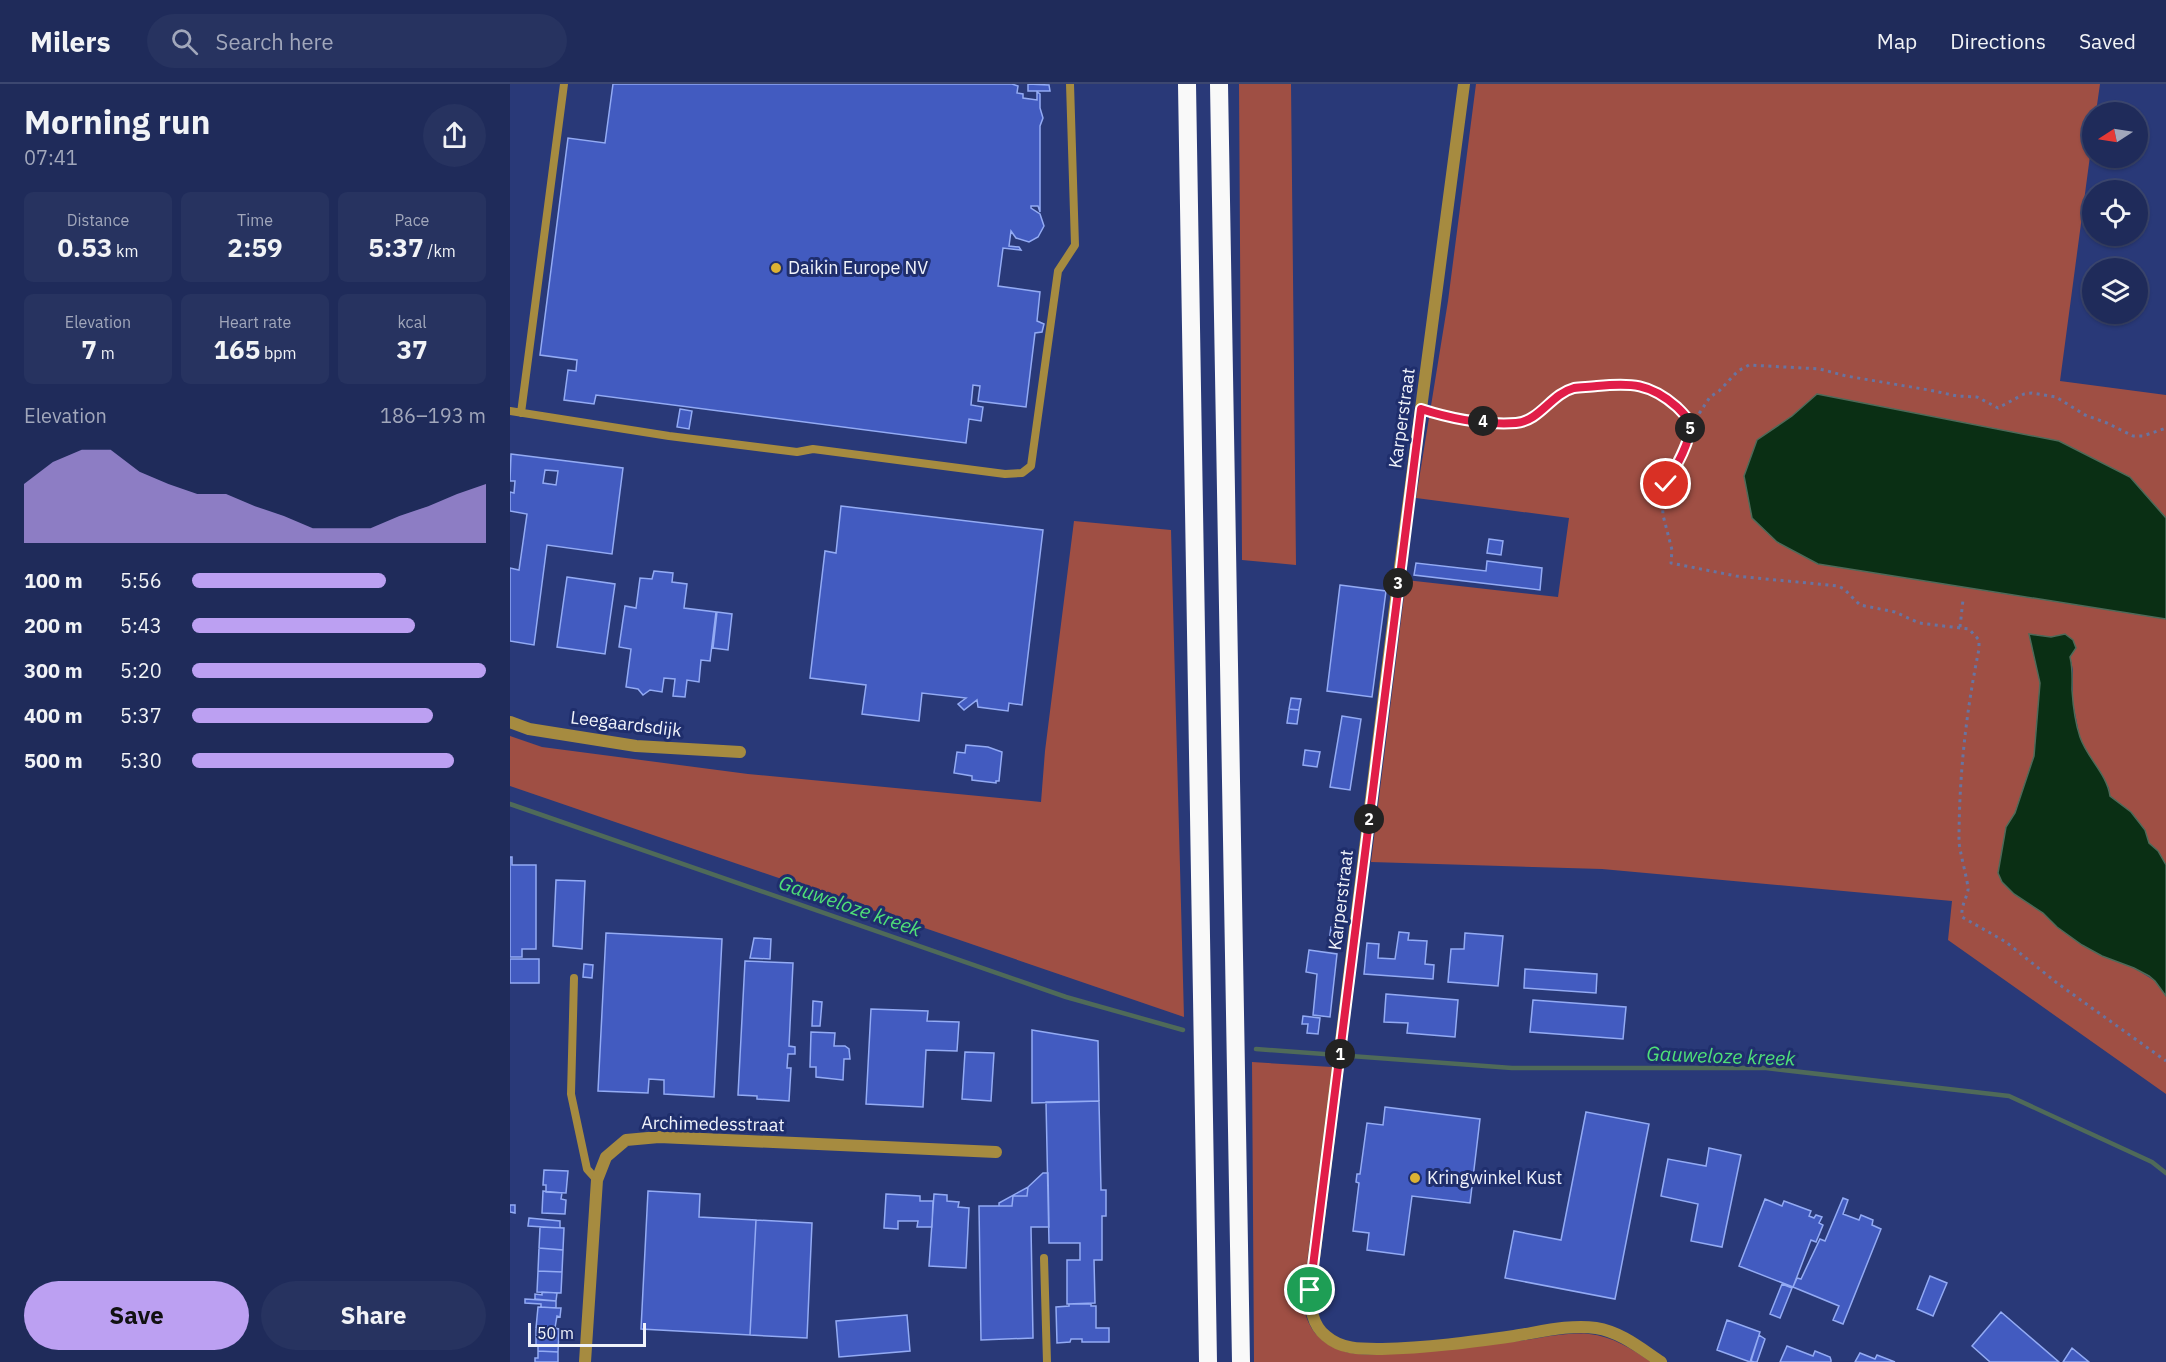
<!DOCTYPE html>
<meta charset="utf-8">
<style>
body{margin:0;font-family:"IBM Plex Sans",sans-serif;background:#273360;color:#f1f3f6;height:100vh;display:flex;flex-direction:column;font-size:22px;white-space:nowrap}
*{box-sizing:border-box;margin:0}
p{font-size:20px;color:#a1a7bb}
.icon{flex:none;width:33px;height:33px;fill:none;stroke:currentColor;stroke-width:2;stroke-linecap:round;stroke-linejoin:round}
.map{position:relative;flex:1;overflow:hidden}
.side{display:flex;flex-direction:column;background:#1f2b5a;width:510px}
.side>*{flex:none}
.needle{width:39px;rotate:258deg}
.fabs{position:absolute;left:1572px;top:18px;display:grid;gap:12px}
.fabs a{display:grid;place-items:center;width:66px;height:66px;border-radius:50%;background:#1f2b5a;box-shadow:0 2px 4px #0004,0 0 0 2px #3c4770;font-size:30px}
.scale{position:absolute;left:18px;bottom:15px;width:118px;box-sizing:border-box;padding-left:6px;border:3px solid #f0f3fb;border-top:0;font-size:16px;line-height:21px;white-space:nowrap;color:#f0f3fb;-webkit-text-stroke:4px #1f2e6c;paint-order:stroke}
.pin{position:absolute;display:grid;place-items:center;width:51px;height:51px;color:#fff;margin:-26px;border:3px solid #fff;border-radius:50%;box-shadow:0 2px 6px #0007}
.km{position:absolute;width:30px;height:30px;margin:-15px;border-radius:50%;background:#222;color:#fff;font-size:16px;line-height:30px;text-align:center}
.round{display:grid;place-items:center;flex:none;width:63px;height:63px;border-radius:32px;background:#273360}
.summary{display:flex;align-items:center;justify-content:space-between;height:102px;padding:0 24px}
h1{font-size:33px;font-weight:800;line-height:45px}
.metrics{display:grid;grid-template-columns:repeat(3,1fr);gap:9px;height:102px;padding:6px 24px}
.metrics div{display:grid;align-content:center;border-radius:9px;background:#273360;text-align:center}
.metrics b{font-size:26px;font-weight:800}
.metrics small{font-size:16px;font-weight:400}
.metrics p{font-size:16px}
.chart{height:168px;padding:12px 24px}
.chart p{display:flex;justify-content:space-between}
.chart svg{width:100%;height:108px;margin-top:6px;fill:#bca0f2;opacity:.7}
.cta{display:flex;gap:12px;margin-top:auto;padding:12px 24px}
.cta a{flex:1;height:69px;border-radius:36px;background:#bca0f2;color:#111;font-size:24px;font-weight:800;line-height:69px;text-align:center}
.cta a+a{background:#273360;color:#f1f3f6}
ul{padding:0 24px;list-style:none;font-size:20px}
li{display:grid;grid-template-columns:96px 72px 1fr;align-items:center;height:45px}
li i{height:15px;border-radius:8px;background:#bca0f2}
header{display:flex;align-items:center;gap:36px;box-sizing:border-box;height:84px;padding:0 30px;background:#1f2b5a;border-bottom:2px solid #3c4770}
header strong{font-size:28px}
nav{display:flex;gap:33px;margin-inline-start:auto;font-size:21px}
.search{width:420px;height:54px;background:#273360;display:flex;align-items:center;gap:15px;box-sizing:border-box;padding:0 21px;border-radius:33px;color:#a1a7bb;font-size:22px}
main{display:flex;flex:1;min-height:0}
.map>svg:first-child{display:block}
.green{fill:#9f4f44}
.water{fill:#0a2f14;stroke:#4f6a59;stroke-width:1.5}
.lines{fill:none;stroke-linecap:round;stroke-linejoin:round}
.stream{stroke:#4f6a59;stroke-width:4.5}
.building{fill:#425bc0;stroke:#93abf4;stroke-width:1.5;fill-rule:evenodd}
.path{stroke:#6874a1;stroke-width:3;stroke-dasharray:3 4.5;stroke-linecap:butt}
.service{stroke:#a68b40;stroke-width:8}
.minor{stroke:#a68b40;stroke-width:12}
.motorway{stroke:#f9f9f9;stroke-width:18}
.route-casing{stroke:#fff;stroke-width:12}
.route{stroke:#e11d48;stroke-width:8}
.poi-dot{fill:#dcb233;stroke:#1f2e6c;stroke-width:2}
.labels{text-anchor:middle;stroke-width:6;stroke-linejoin:round;paint-order:stroke}
.poi-label{font-size:18px;fill:#f0f3fb;stroke:#1f2e6c;text-anchor:start}
.street-label{font-size:18px;fill:#f0f3fb;stroke:#1f2e6c}
.water-label{font-size:20px;font-style:italic;fill:#4fe078;stroke:#1f2e6c}
</style>
<header>
<strong>Milers</strong>
<div class="search"><svg class="icon" aria-label="search" viewBox="0 0 24 24"><circle cx="10" cy="10" r="6"/><path d="M15 15l6 6"/></svg>Search here</div>
<nav><a>Map</a><a>Directions</a><a>Saved</a></nav>
</header>
<main>
<section class="side">
<div class="summary"><div><h1>Morning run</h1><p>07:41</p></div><a class="round"><svg class="icon" aria-label="share" viewBox="0 0 24 24"><path d="M12 15V3M7 8l5-5 5 5M5 13v7h14v-7"/></svg></a></div>
<div class="metrics">
<div><p>Distance</p><b>0.53<small> km</small></b></div>
<div><p>Time</p><b>2:59</b></div>
<div><p>Pace</p><b>5:37<small> /km</small></b></div>
</div>
<div class="metrics">
<div><p>Elevation</p><b>7<small> m</small></b></div>
<div><p>Heart rate</p><b>165<small> bpm</small></b></div>
<div><p>kcal</p><b>37</b></div>
</div>
<div class="chart"><p><span>Elevation</span>186–193 m</p>
<svg viewBox="0 0 160 44" preserveAspectRatio="none"><path d="M0 44V20L10 11L20 6L30 6L40 15L50 20L60 24L70 24L80 29L90 33L100 38L110 38L120 38L130 33L140 29L150 24L160 20V44z"/></svg>
</div>
<ul>
<li><b>100 m</b>5:56<i style="width:66%"></i></li>
<li><b>200 m</b>5:43<i style="width:76%"></i></li>
<li><b>300 m</b>5:20<i style="width:100%"></i></li>
<li><b>400 m</b>5:37<i style="width:82%"></i></li>
<li><b>500 m</b>5:30<i style="width:89%"></i></li>
</ul>
<div class="cta"><a>Save</a><a>Share</a></div>
</section>
<div class="map">
<svg width="1656" height="1278" viewBox="0 0 1656 1278">
<rect width="100%" height="100%" fill="#293978"/>
<!-- green -->
<path class="green" d="M729 0H781L786 481 732 476Z
M966 0H1590L1586 28H1582V57L1550 297 1656 311V434L1620 393 1308 310 1282 332 1308 480 1656 535V781L1648 767 1639 759 1635 746 1621 728 1600 712 1599 704 1578 672 1570 654 1563 619V586L1555 551 1541 553 1520 550 1530 599 1524 672 1505 729 1496 743 1488 789 1492 798 1504 810 1533 829 1547 843 1572 861 1592 872 1624 884 1645 897 1656 912V1010L1438 856 1442 817 1092 785 861 778 896 496 1048 513 1059 434 906 414 938 217Z
M564 437 661 446 674 933 0 702V652L32 663 238 690 531 718 535 667Z
M742 978 822 983 793 1211C793 1237 805 1257 830 1266 848 1273 870 1270 889 1269 931 1267 973 1261 1016 1256 1036 1253 1058 1248 1079 1250 1102 1252 1122 1265 1141 1278H744Z"/>
<!-- water -->
<path class="water" d="M1307 310 1549 357 1620 393 1656 434V535L1308 480 1267 458 1242 434 1234 392 1247 356 1282 332Z
M1519 550 1541 553 1555 550 1563 556 1566 564 1560 573C1563 585 1562 594 1562 606 1563 622 1565 638 1570 653 1577 674 1597 690 1600 712L1621 728 1635 746 1639 759 1648 767 1656 781V912L1645 897 1639 892 1624 884 1592 872 1572 861 1547 843 1533 829 1504 810 1492 798 1488 789 1496 743 1505 729 1524 672 1530 599Z"/>
<g class="lines">
<!-- stream -->
<path class="stream" d="M0 720 556 913 673 946
M746 965 1002 984H1256L1499 1012 1642 1078 1656 1089"/>
</g>
<!-- building -->
<path class="building" d="M103 0H502L508 2 507 9 513 10V14L527 16V8L530 10V24L533 34 530 42V128L528 122H521V124L530 130 534 142 528 153 519 158 506 154 501 147 499 162 509 163 511 166 493 164 488 202 530 208 527 237 534 240 532 248 525 249 516 323 468 317 470 302 463 301 461 321 473 323 471 337 459 335 456 359 86 311 84 320 54 316 58 286 66 287 67 276 30 271 58 54 95 59Z
M518 0 539 1 540 7H518Z
M170 325 182 327 179 345 167 343Z
M1 370 113 384 102 470 37 461 24 561 0 557V484L9 486 17 430 0 427V408L4 409 5 397H0ZM35 386 48 387 46 401 33 399Z
M331 422 533 446 512 621 499 619 498 627 468 623 467 616 454 626 448 620 456 614 412 609 409 637 352 630 356 601 300 594 315 467 326 469Z
M979 455 993 457 991 471 977 469Z
M977 477 1032 484 1030 506 904 491 906 479 976 487Z
M144 487 163 489 162 498 177 500 174 524 206 528 200 577 191 576 189 598 177 596 175 613 163 612 165 595 154 594 152 608 140 606 133 611 128 605 116 603 121 565 109 563 115 522 126 524 130 494 142 495Z
M57 493 105 500 95 570 47 563Z
M830 501 876 507 862 613 817 607Z
M207 528 222 530 218 566 203 564Z
M781 614 791 615 789 626 779 625Z
M779 625 789 626 787 640 777 639Z
M832 632 851 635 840 706 820 703Z
M456 661 478 663 492 668 489 697H486V699L462 696V692L444 689 447 668 455 669Z
M795 666 810 668 807 683 793 681Z
M0 773H2V781H26V865H12V873H0Z
M46 796 75 797 72 865 43 862Z
M821 843 829 844 827 859 819 858Z
M889 848 899 849 898 856 917 857 915 880 924 881 923 895 854 890 857 859 869 860 868 874 885 875Z
M96 849 212 855 204 1013 154 1010V996L139 995 138 1009 88 1007Z
M955 849 993 852 988 902 938 898 941 865H954Z
M244 854 261 855 260 875 240 874Z
M799 866 827 870 820 933 803 931 807 890 796 888Z
M0 875H29V899H0Z
M235 877 283 879 279 962 285 963V970H278L277 984H281L279 1017 247 1015V1012L228 1011Z
M74 880 83 881 82 894 73 893Z
M1015 885 1087 890 1086 909 1014 904Z
M876 910 948 916 945 953 897 949 898 939 874 938Z
M1023 916 1116 923 1113 955 1020 948Z
M303 917 312 918 310 942H302Z
M361 925 418 927 417 937 449 938 447 967 416 966 413 1023 356 1020Z
M793 932 810 934 808 950 797 949 798 940H792Z
M522 946 588 957 589 1017 522 1019Z
M301 948 325 949 324 962H335L339 965 340 975H334L333 996 306 993V983H300Z
M455 968 484 969 481 1017 452 1015Z
M589 1017 591 1106H596V1132H592V1176H584L585 1219 557 1220V1176H570V1159H539L536 1018Z
M875 1023 970 1035 960 1119 902 1112 894 1171 857 1166 859 1149 843 1147 849 1099 846 1098 847 1090H850L857 1039 873 1041Z
M1076 1028 1139 1040 1105 1215 995 1194 1004 1147 1051 1156Z
M1199 1064 1231 1071 1212 1163 1181 1157 1188 1120 1151 1112 1158 1075 1196 1082Z
M34 1086 58 1087 56 1109 36 1108V1101H33Z
M533 1089H538L539 1143H521L523 1254 471 1256 469 1122H502L503 1112H517L518 1103Z
M518 1103 517 1112H503L502 1122H489V1119Z
M33 1107 52 1109 51 1115 56 1116 55 1130 32 1129Z
M138 1107 190 1110 189 1133 246 1136 240 1251 131 1245Z
M376 1110 410 1112V1117H423L422 1143H407L408 1137H388V1145L374 1144Z
M424 1110 437 1111V1117L449 1118 448 1123 459 1124 456 1184 419 1182Z
M1333 1114 1338 1116 1333 1130 1349 1136 1351 1131 1363 1136 1362 1141 1371 1145 1333 1240 1323 1236 1329 1222 1283 1203 1287 1194 1291 1195 1310 1155 1315 1157Z
M1255 1115 1272 1122 1274 1117 1301 1127 1299 1132 1304 1134 1306 1131 1312 1133 1309 1139 1313 1141 1306 1158 1301 1156 1283 1203 1229 1182Z
M0 1121H5V1129L0 1128Z
M19 1134 50 1137V1144L18 1142Z
M246 1136 302 1139 297 1254 240 1251Z
M30 1143 54 1144 53 1166 29 1164Z
M29 1164 53 1166 52 1188 28 1187Z
M28 1187 52 1188 51 1209 27 1208Z
M1420 1192 1437 1199 1423 1232 1407 1225Z
M1272 1200 1282 1204 1270 1234 1260 1230Z
M32 1208 47 1209 46 1217 25 1215V1210L32 1211Z
M15 1215 46 1217V1224L31 1223V1220L15 1219Z
M559 1220H581V1222H586V1244H599V1258H572V1255H561L560 1258 547 1259 546 1223 559 1222Z
M28 1223 51 1224 50 1233 47 1232 45 1244 49 1245 26 1244Z
M1491 1228 1549 1278H1480L1462 1262Z
M397 1231 400 1267 329 1273 326 1237Z
M1217 1236 1250 1248 1240 1278 1207 1266Z
M26 1244 49 1245 48 1268 28 1267V1261H26Z
M1249 1251 1255 1255 1247 1278H1244L1241 1277Z
M1277 1262 1303 1272 1305 1267 1320 1273 1321 1276V1278H1270Z
M1562 1264 1579 1278H1553Z
M28 1267 48 1268V1278H25V1274H28Z
M1350 1269 1365 1275 1367 1271 1385 1278H1345Z"/>
<g class="lines">
<!-- path -->
<path class="path" d="M924 329 961 337 1008 339 1019 335 1051 310 1063 304 1119 300 1152 310 1173 328 1179 336 1180 343 1175 362 1152 411 1153 431 1162 466 1161 479 1226 492 1328 502 1334 505 1350 521 1385 528 1409 539 1459 545 1469 556V565C1456 628 1449 692 1449 757 1449 766 1459 801 1458 806 1456 816 1451 821 1452 833L1496 858 1547 899 1656 977
M1181 342 1200 313 1209 307 1228 287 1239 281 1310 285 1336 292 1419 306 1447 312 1467 313 1488 324 1514 310 1522 309 1546 313 1575 331 1597 339 1623 352H1633L1656 344
M1450 543 1453 516"/>
<!-- service -->
<path class="service" d="M0 327 159 352 287 368 303 365 495 390 512 389 521 382 548 187 565 161 560 0
M11 329 54 0
M64 894 61 1010 77 1085 87 1096
M534 1174 537 1278"/>
<!-- minor -->
<path class="minor" d="M954 0 890 483 800 1206C800 1223 802 1241 816 1252 832 1266 853 1265 872 1265 917 1264 961 1258 1004 1252 1030 1248 1060 1240 1086 1244 1111 1248 1130 1264 1151 1278
M0 638 19 645 126 662 230 668
M75 1278 87 1096 96 1073 116 1056 149 1053 486 1068"/>
<!-- motorway -->
<path class="motorway" d="M677 0 698 1278
M709 0 731 1278"/>
</g>
<g class="lines">
<defs>
<path id="route" d="M800 1206 911 325C942 335 974 341 1006 339 1030 337 1041 310 1064 304 1071 303 1079 303 1087 302 1121 299 1140 299 1167 323 1172 328 1179 334 1180 342 1181 358 1164 386 1156 400"/>
</defs>
<!-- route casing -->
<use href="#route" class="route-casing"/>
<!-- route -->
<use href="#route" class="route"/>
</g>
<!-- markers -->
<g class="poi-dot">
<circle cx="266" cy="184" r="6"/>
<circle cx="905" cy="1094" r="6"/>
</g>
<g class="labels">
<!-- poi labels -->
<g class="poi-label">
<text x="278" y="190">Daikin Europe NV</text>
<text x="917" y="1100">Kringwinkel Kust</text>
</g>
<!-- street labels -->
<g class="street-label">
<text transform="translate(892 334) rotate(-82)" y="6">Karperstraat</text>
<text transform="translate(116 640) rotate(7)" y="6">Leegaardsdijk</text>
<text transform="translate(831 816) rotate(-83)" y="6">Karperstraat</text>
<text transform="translate(203 1040) rotate(1)" y="6">Archimedesstraat</text>
</g>
<!-- water labels -->
<g class="water-label">
<text transform="translate(340 822) rotate(19)" y="7">Gauweloze kreek</text>
<text transform="translate(1211 972) rotate(2)" y="7">Gauweloze kreek</text>
</g>
</g>
</svg>
<div class="fabs">
<a><svg class="needle" viewBox="-14 -14 28 28"><path d="M0-13l5 13h-10z" fill="#e53935"/><path d="M0 13l5-13h-10z" fill="#a1a7bb"/></svg></a>
<a><svg class="icon" aria-label="locate" viewBox="0 0 24 24"><circle cx="12" cy="12" r="6"/><path d="M12 2v4M12 18v4M2 12h4M18 12h4"/></svg></a>
<a><svg class="icon" aria-label="layers" viewBox="0 0 24 24"><path d="M12 4l9 5-9 5-9-5zM3 14l9 5 9-5"/></svg></a>
</div>
<div class="scale">50 m</div>
<div class="pin" style="left:800px;top:1206px;background:#1e9e55"><svg class="icon" aria-label="arrive" viewBox="0 0 24 24"><path d="M6 21V4h12l-3 4 3 4H6"/></svg></div>
<div class="pin" style="left:1156px;top:400px;background:#d93025"><svg class="icon" aria-label="check" viewBox="0 0 24 24"><path d="M5 12l5 5 9-10"/></svg></div>
<b class="km" style="left:830px;top:970px">1</b>
<b class="km" style="left:859px;top:735px">2</b>
<b class="km" style="left:888px;top:499px">3</b>
<b class="km" style="left:973px;top:337px">4</b>
<b class="km" style="left:1180px;top:344px">5</b>
</div>
</main>
